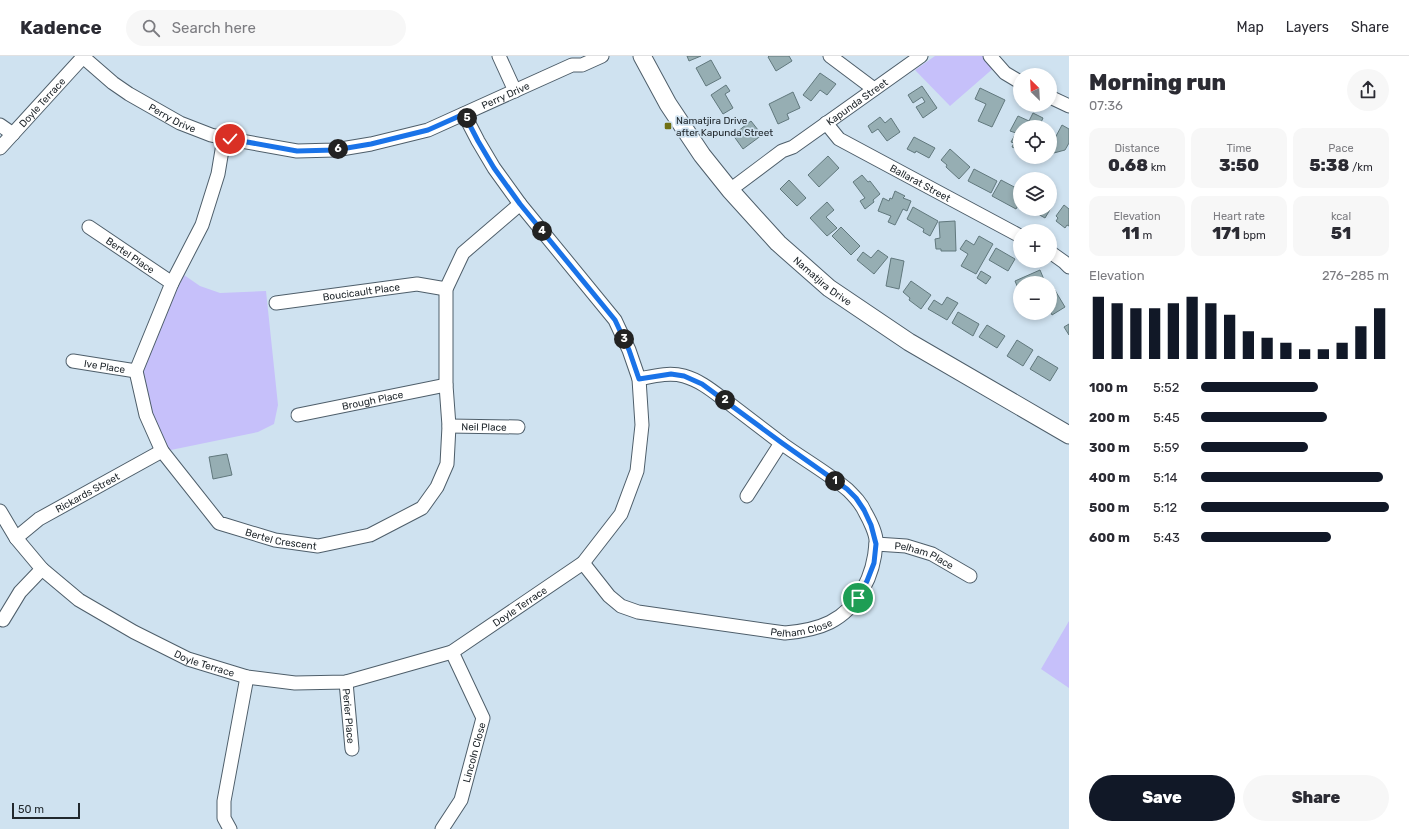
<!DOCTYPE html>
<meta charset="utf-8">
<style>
body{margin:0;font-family:Rubik,sans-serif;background:#f7f7f7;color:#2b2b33;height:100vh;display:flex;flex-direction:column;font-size:15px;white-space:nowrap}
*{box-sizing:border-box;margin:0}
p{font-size:13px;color:#7c7c81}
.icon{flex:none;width:22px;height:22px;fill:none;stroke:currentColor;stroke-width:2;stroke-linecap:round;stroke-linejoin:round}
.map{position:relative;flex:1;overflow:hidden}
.drawer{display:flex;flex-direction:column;background:#fff;width:340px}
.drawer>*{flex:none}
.needle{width:26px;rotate:336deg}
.buttons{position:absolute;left:1013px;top:12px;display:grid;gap:8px}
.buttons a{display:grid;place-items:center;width:44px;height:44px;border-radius:50%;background:#fff;box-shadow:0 2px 6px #0003;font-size:20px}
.scale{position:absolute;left:12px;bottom:10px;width:68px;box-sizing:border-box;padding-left:4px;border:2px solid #21282d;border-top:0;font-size:11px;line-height:14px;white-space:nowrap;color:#21282d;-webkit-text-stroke:3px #cfe2f0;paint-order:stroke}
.pin{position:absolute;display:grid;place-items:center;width:34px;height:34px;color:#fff;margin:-17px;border:2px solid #fff;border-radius:50%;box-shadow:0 1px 4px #0007}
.km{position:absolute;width:20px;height:20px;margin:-10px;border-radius:50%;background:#222;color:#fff;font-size:11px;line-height:20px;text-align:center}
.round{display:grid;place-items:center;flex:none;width:42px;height:42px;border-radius:21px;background:#f7f7f7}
.overview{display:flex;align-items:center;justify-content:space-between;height:68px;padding:0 20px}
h1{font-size:22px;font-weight:800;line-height:30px}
.stats{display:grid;grid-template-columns:repeat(3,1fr);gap:6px;height:68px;padding:4px 20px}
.stats div{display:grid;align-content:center;border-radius:10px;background:#f7f7f7;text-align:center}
.stats b{font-size:17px;font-weight:800}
.stats small{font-size:11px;font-weight:400}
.stats p{font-size:11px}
.chart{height:112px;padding:8px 20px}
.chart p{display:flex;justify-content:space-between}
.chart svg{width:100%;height:72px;margin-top:4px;stroke:#111827;stroke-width:6}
.cta{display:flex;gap:8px;margin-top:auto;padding:8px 20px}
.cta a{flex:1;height:46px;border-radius:24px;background:#111827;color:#fff;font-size:16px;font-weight:800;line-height:46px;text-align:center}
.cta a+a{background:#f7f7f7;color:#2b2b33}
ul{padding:0 20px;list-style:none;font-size:13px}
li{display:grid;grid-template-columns:64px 48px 1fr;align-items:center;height:30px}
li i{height:10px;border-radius:5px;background:#111827}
header{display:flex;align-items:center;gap:24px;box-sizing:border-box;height:56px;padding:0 20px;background:#fff;border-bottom:1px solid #e1e1e2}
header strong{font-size:19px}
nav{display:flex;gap:22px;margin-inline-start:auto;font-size:14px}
.search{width:280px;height:36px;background:#f7f7f7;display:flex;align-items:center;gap:10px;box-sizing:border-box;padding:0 14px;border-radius:22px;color:#7c7c81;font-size:15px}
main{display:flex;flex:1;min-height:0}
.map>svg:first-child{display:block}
.green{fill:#c6c0fa}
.building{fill:#96aeb3;stroke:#61787d}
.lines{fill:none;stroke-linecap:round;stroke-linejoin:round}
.minor-casing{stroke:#4e5e6a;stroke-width:15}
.major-casing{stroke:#4e5e6a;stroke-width:19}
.minor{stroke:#fff;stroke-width:13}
.major{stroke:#fff;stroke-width:17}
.route-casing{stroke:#fff;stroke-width:8}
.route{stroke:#1a73e8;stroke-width:5}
.poi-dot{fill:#707013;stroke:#cfe2f0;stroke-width:1.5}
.labels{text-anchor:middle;stroke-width:3.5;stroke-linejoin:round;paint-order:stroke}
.street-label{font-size:10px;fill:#21282d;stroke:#cfe2f0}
.poi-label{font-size:10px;fill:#21282d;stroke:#cfe2f0;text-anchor:start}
</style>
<header>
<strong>Kadence</strong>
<div class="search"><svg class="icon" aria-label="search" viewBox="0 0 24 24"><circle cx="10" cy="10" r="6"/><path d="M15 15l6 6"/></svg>Search here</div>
<nav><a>Map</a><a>Layers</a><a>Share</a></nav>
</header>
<main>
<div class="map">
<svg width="1069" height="773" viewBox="0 0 1069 773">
<rect width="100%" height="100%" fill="#cfe2f0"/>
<!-- green -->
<path class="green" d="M935 0H987L996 10 950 50 915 14Z
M184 219 200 230 220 237 266 235 278 349 274 368 258 376 166 395 148 359 138 314Z
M1069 565V632L1041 613Z"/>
<!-- building -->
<path class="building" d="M687 0H701L689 5Z
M769 0H789L792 5 776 15 768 1Z
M711 4 721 22 706 30 696 12Z
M820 17 836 28 827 39 820 34 811 45 803 39Z
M726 29 730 35 725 38 733 52 723 58 711 39Z
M922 30 937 52 923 62 916 51 925 46 922 41 913 47 908 39Z
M980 32 1005 44 992 71 978 65 986 48 975 43Z
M793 36 800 52 787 58 789 63 778 68 769 48Z
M1033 57 1043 62 1039 71H1020V94L1012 91 1014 87 1011 86 1016 77 1010 75 1018 60 1029 65Z
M880 61 885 67 891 62 900 76 887 85 878 73 872 77 868 70Z
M751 65 762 79 743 93 733 79Z
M1062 69 1069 73V87L1065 94 1050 98V84L1055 82Z
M914 81 935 92 929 102 916 95 915 97 907 93Z
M950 93 970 111 959 123 946 111 947 109 941 104Z
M828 100 839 112 819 131 808 119Z
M974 113 997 125 991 137 968 125Z
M862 119 868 126 870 125 880 138 873 144 874 146 865 153 860 145 865 142 853 126Z
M789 124 806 142 797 150 780 133Z
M1001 124 1020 134V146L1016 153 992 140Z
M895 135 905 140 903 142 911 145 907 155 903 153 895 169 888 166 891 160 878 155 883 142 889 145 890 142 892 143Z
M1050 145 1054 147 1045 162 1036 157 1038 153H1050Z
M827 146 834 154 826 161 837 172 827 180 810 162Z
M1064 149 1069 153V170L1067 169 1065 172 1056 165 1058 162 1056 160Z
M913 151 938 165 930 180 923 176 924 173 907 163Z
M955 165 956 195H941V193H936L935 183 940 182 939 166Z
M841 171 860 190 851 199 832 180Z
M979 180 993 188 976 218 961 210 968 198 960 193 966 184 974 189Z
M996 192 1015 203 1008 215 989 204Z
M878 194 888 201 874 218 857 204 863 196 871 202Z
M891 202 904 205 899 233 886 230Z
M1040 214 1045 226 1042 227H1020V237L1015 225Z
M981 215 991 221 986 228 977 222Z
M911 225 931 239 921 253 909 244 910 242 903 236Z
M1053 231 1065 251 1052 259 1050 255V233Z
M947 241 958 247 947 264 928 253 934 244 942 249Z
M958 256 979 268 973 280 952 267Z
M1069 268V279L1064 271Z
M987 269 1005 280 997 292 979 281Z
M1017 284 1033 294 1023 310 1007 300Z
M1038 300 1058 312 1050 325 1030 313Z
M227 398 232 419 213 423 209 401Z"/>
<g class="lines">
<defs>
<g id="minor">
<path id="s1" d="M82 0 113 27 129 38 180 67 211 79 224 82 297 95 335 94 371 88 428 74 572 9H582L602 0"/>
<path d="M499 0 515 35"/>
<path d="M830 0 874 33"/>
<path d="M990 0 1005 17 1020 26"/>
<path d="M1050 41 1069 50"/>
<path id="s2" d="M826 67 839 83 1020 180"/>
<path d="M0 69 13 78"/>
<path id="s3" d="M224 82 218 118 202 169 172 227 136 315 146 359 162 395 219 467 275 484 318 490 370 479 422 452 437 431 447 408 449 370 446 329V233L463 197 520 148"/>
<path id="s4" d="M0 92 83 1"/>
<path id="s5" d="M730 134 782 95 793 91 921 0"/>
<path id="s6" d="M89 171 172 227"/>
<path d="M1050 196 1064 206 1069 211"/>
<path id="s7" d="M276 247 417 228 446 233"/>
<path id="s8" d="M73 305 136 315"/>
<path id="s9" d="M298 359 446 329"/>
<path id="s10" d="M449 370 518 371"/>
<path d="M747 440 781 387"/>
<path id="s11" d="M0 455 16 482 42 513 79 544 134 576 188 603 247 621 295 627 346 626 452 596 583 507 621 458 637 415 642 369 639 323 629 294 615 264 520 148 494 112 478 85 464 58"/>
<path id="s12" d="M16 482 39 463 162 395"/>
<path id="s13" d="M876 488 906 490 932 498 970 520"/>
<path id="s14" d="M583 507 609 540 621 550 638 556 785 577C819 574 845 566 863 533 871 519 875 503 876 487 877 479 869 463 865 456 861 447 855 441 848 434 828 417 803 403 781 387 764 374 747 361 730 348 716 338 702 325 684 320 669 316 654 320 639 323"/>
<path d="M3 564 20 536 42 513"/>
<path id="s15" d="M346 626 352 693"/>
<path d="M230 773 224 762V745L247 621"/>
<path id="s16" d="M442 773 461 744 483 662 452 596"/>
</g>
<g id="major">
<path id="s17" d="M642 0 668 48 702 99 730 134 778 187 829 232 909 286 1069 379"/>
</g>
</defs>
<!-- minor casing -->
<use href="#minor" class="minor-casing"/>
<!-- major casing -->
<use href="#major" class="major-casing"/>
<!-- minor -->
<use href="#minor" class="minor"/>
<!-- major -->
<use href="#major" class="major"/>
</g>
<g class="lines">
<defs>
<path id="route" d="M230 83 297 95 335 94 371 88 428 74 464 58 478 85 494 112 520 148 615 264 629 294 639 323 671 318 684 320 702 328 782 387 847 433 856 442 864 454 871 469 876 488 874 507 867 525 858 542"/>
</defs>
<!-- route casing -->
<use href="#route" class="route-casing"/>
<!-- route -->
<use href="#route" class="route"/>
</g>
<!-- markers -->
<rect class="poi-dot" x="664" y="66" width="8" height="8" rx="2"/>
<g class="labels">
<!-- street labels -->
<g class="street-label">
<text dy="4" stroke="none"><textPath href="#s1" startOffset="458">Perry Drive</textPath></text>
<text dy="4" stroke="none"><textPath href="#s4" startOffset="62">Doyle Terrace</textPath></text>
<text dy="4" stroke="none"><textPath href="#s5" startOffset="155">Kapunda Street</textPath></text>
<text dy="4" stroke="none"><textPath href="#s1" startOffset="110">Perry Drive</textPath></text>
<text dy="4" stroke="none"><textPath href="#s2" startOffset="113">Ballarat Street</textPath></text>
<text dy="4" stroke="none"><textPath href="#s6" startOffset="50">Bertel Place</textPath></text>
<text dy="4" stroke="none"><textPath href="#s17" startOffset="291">Namatjira Drive</textPath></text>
<text dy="4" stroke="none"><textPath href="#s7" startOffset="86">Boucicault Place</textPath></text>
<text dy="4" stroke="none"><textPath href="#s8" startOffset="32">Ive Place</textPath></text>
<text dy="4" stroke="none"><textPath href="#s9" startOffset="76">Brough Place</textPath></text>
<text dy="4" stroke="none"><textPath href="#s10" startOffset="35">Neil Place</textPath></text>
<text dy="4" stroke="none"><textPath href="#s12" startOffset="85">Rickards Street</textPath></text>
<text dy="4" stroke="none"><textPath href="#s3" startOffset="491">Bertel Crescent</textPath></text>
<text dy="4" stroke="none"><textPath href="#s13" startOffset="50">Pelham Place</textPath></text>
<text dy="4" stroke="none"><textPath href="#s11" startOffset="597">Doyle Terrace</textPath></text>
<text dy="4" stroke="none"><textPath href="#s14" startOffset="241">Pelham Close</textPath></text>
<text dy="4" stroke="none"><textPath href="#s11" startOffset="261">Doyle Terrace</textPath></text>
<text dy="4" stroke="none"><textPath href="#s15" startOffset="34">Perier Place</textPath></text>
<text dy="4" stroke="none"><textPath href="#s16" startOffset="84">Lincoln Close</textPath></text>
</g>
<!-- poi labels -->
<g class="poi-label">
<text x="676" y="68">Namatjira Drive<tspan x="676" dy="12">after Kapunda Street</tspan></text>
</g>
</g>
</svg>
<div class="buttons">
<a><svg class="needle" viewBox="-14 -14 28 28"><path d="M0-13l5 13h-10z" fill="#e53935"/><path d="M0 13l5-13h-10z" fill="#7c7c81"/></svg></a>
<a><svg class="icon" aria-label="locate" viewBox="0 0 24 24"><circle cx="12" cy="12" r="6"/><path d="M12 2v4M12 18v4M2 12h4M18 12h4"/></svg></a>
<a><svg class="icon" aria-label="layers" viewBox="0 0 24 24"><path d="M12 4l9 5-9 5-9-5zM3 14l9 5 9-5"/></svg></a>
<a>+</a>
<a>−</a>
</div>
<div class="scale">50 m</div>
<div class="pin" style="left:858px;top:542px;background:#1e9e55"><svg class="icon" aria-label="arrive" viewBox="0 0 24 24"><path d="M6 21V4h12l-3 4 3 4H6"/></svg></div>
<div class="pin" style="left:230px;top:83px;background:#d93025"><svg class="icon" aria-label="check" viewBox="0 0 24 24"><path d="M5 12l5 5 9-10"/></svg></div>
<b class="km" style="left:835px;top:425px">1</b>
<b class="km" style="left:725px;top:344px">2</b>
<b class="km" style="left:624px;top:283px">3</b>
<b class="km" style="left:542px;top:175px">4</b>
<b class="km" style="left:467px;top:62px">5</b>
<b class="km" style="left:338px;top:93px">6</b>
</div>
<section class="drawer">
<div class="overview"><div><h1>Morning run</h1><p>07:36</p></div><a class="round"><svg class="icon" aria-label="share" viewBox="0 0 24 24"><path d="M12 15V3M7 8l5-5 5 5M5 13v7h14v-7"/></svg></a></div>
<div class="stats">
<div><p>Distance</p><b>0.68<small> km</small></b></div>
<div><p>Time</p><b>3:50</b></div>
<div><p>Pace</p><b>5:38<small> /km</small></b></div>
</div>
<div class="stats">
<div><p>Elevation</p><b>11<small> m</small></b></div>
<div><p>Heart rate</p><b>171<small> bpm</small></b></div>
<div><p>kcal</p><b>51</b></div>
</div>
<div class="chart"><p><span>Elevation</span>276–285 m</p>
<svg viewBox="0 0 160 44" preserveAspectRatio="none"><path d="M5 44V6M15 44V10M25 44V13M35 44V13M45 44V10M55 44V6M65 44V10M75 44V17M85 44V27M95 44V31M105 44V34M115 44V38M125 44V38M135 44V34M145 44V24M155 44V13"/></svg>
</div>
<ul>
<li><b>100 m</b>5:52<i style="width:62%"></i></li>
<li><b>200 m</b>5:45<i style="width:67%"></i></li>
<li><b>300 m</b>5:59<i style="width:57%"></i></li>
<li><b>400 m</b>5:14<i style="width:97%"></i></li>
<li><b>500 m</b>5:12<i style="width:100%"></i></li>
<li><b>600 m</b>5:43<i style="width:69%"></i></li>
</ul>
<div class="cta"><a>Save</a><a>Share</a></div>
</section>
</main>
